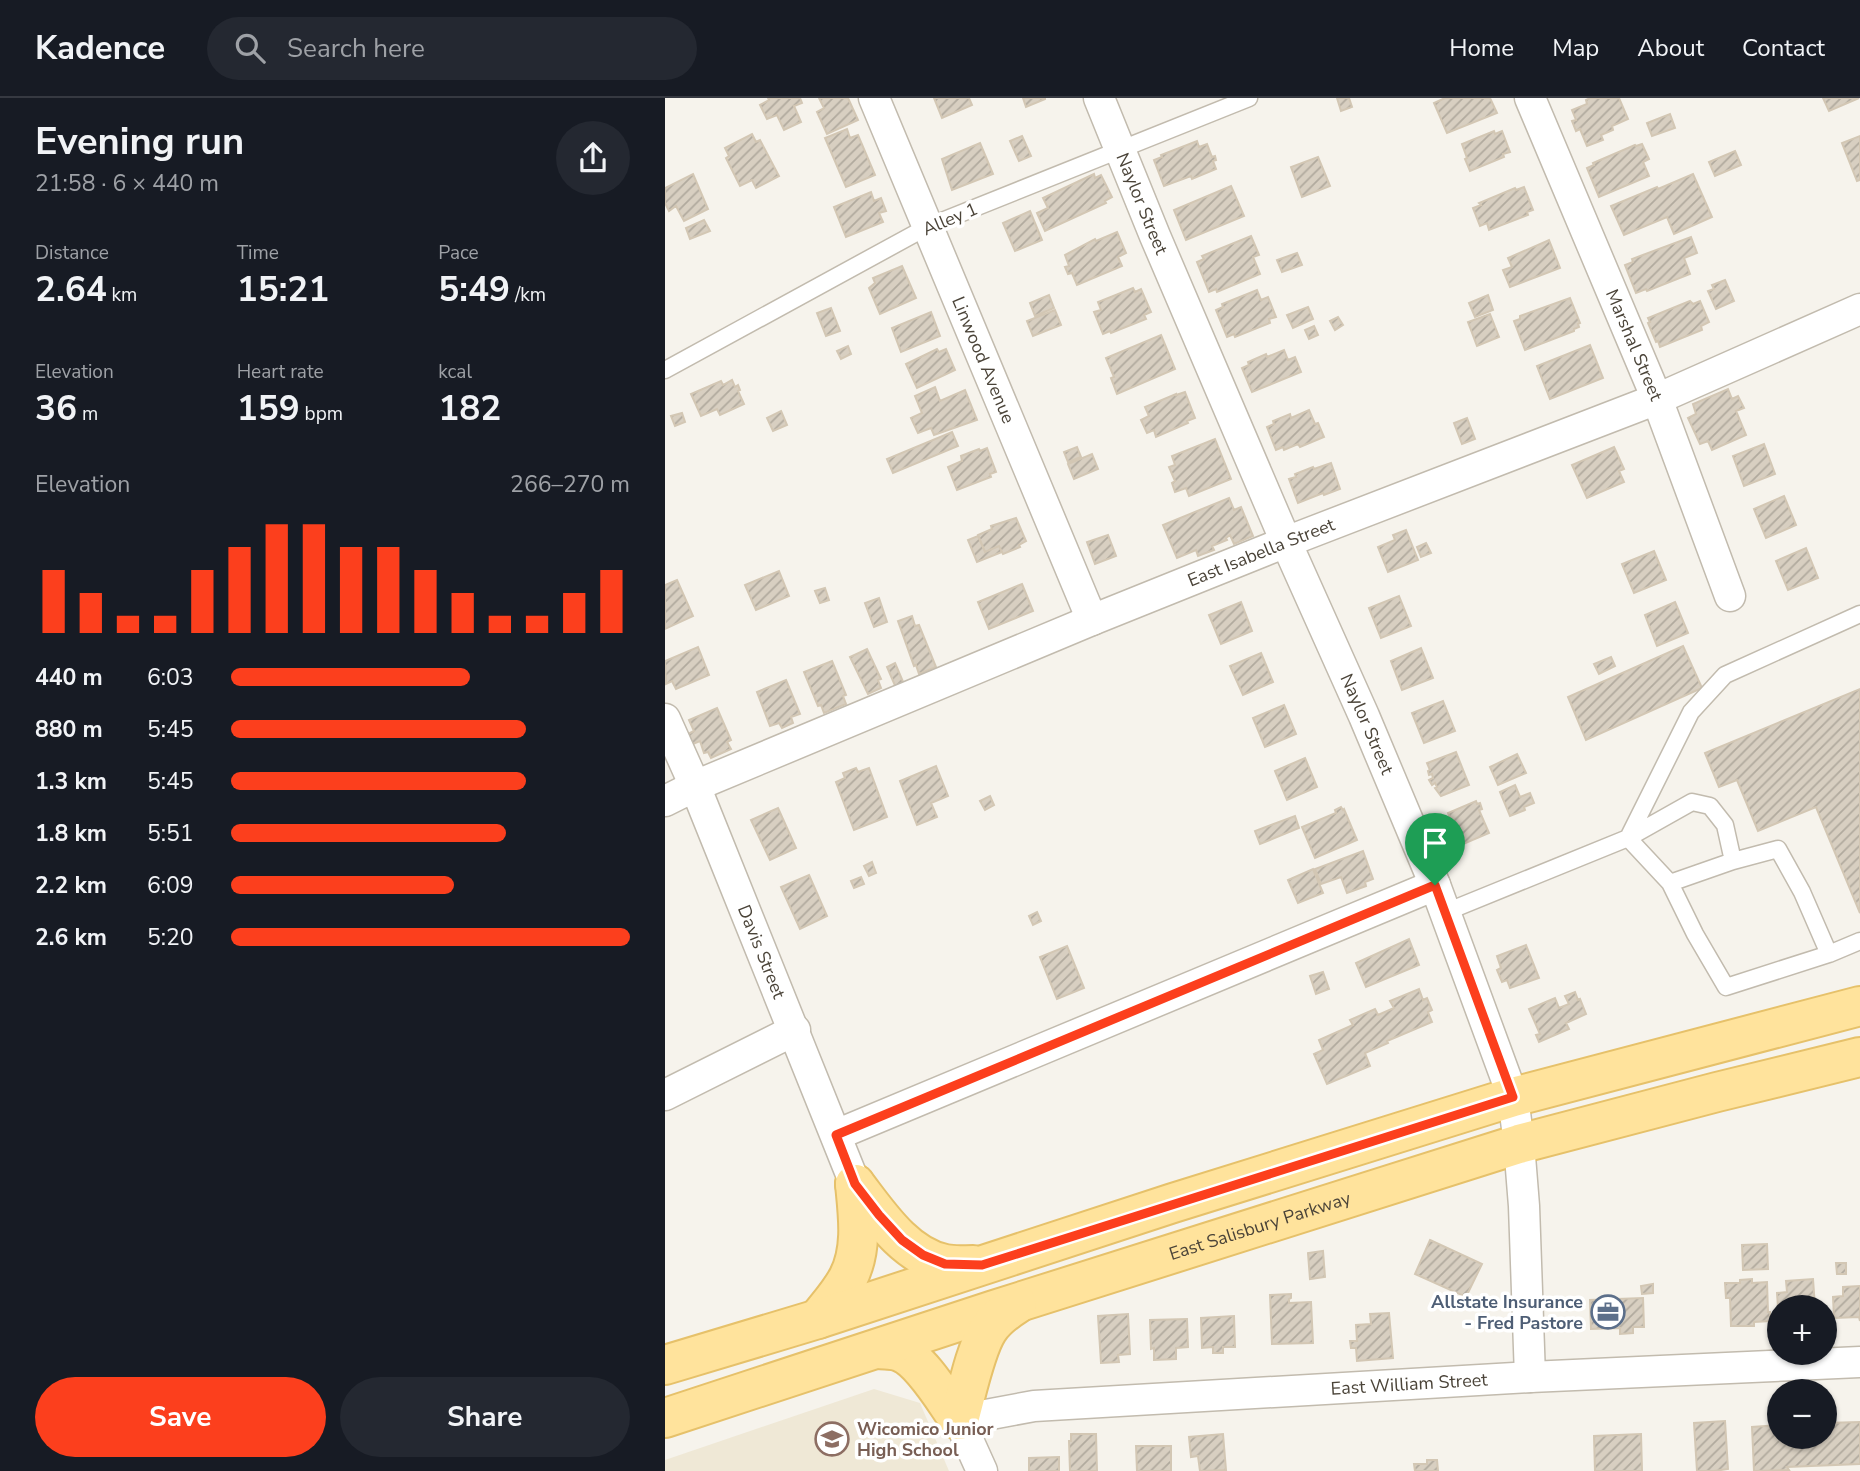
<!DOCTYPE html>
<meta charset="utf-8">
<style>
body{margin:0;font-family:"Nunito Sans",sans-serif;background:#242831;color:#f1f3f6;height:100vh;display:flex;flex-direction:column;font-size:26px;white-space:nowrap}
*{box-sizing:border-box;margin:0}
p{font-size:23px;color:#9ea1a6}
.icon{flex:none;width:38px;height:38px;fill:none;stroke:currentColor;stroke-width:2;stroke-linecap:round;stroke-linejoin:round}
.map{position:relative;flex:1;overflow:hidden}
.panel{display:flex;flex-direction:column;background:#171b24;width:665px}
.panel>*{flex:none}
.fabs{position:absolute;left:1102px;top:1197px;display:grid;gap:14px}
.fabs a{display:grid;place-items:center;width:70px;height:70px;border-radius:50%;background:#171b24;box-shadow:0 2px 5px #0004;font-size:35px}
.pin{position:absolute;display:grid;place-items:center;width:60px;height:60px;color:#fff;margin:-72px -30px;border-radius:50% 50% 50% 0;rotate:-45deg;box-shadow:0 0 7px #0007}
.pin .icon{rotate:45deg}
.round{display:grid;place-items:center;flex:none;width:74px;height:74px;border-radius:37px;background:#242831}
.head{display:flex;align-items:center;justify-content:space-between;height:119px;padding:0 35px}
h1{font-size:38px;font-weight:700;line-height:52px}
.metrics{display:grid;grid-template-columns:repeat(3,1fr);gap:10px;height:119px;padding:7px 35px}
.metrics div{display:grid;align-content:center}
.metrics b{font-size:35px;font-weight:700}
.metrics small{font-size:19px;font-weight:400}
.metrics p{font-size:19px}
.chart{height:196px;padding:14px 35px}
.chart p{display:flex;justify-content:space-between}
.chart svg{width:100%;height:126px;margin-top:7px;stroke:#fc3f1d;stroke-width:6}
.cta{display:flex;gap:14px;margin-top:auto;padding:14px 35px}
.cta a{flex:1;height:80px;border-radius:42px;background:#fc3f1d;color:#fff;font-size:28px;font-weight:700;line-height:80px;text-align:center}
.cta a+a{background:#242831;color:#f1f3f6}
ul{padding:0 35px;list-style:none;font-size:23px}
li{display:grid;grid-template-columns:112px 84px 1fr;align-items:center;height:52px}
li i{height:18px;border-radius:9px;background:#fc3f1d}
header{display:flex;align-items:center;gap:42px;box-sizing:border-box;height:98px;padding:0 35px;background:#171b24;border-bottom:2px solid #363941}
header strong{font-size:33px}
nav{display:flex;gap:38px;margin-inline-start:auto;font-size:24px}
.search{width:490px;height:63px;background:#242831;display:flex;align-items:center;gap:18px;box-sizing:border-box;padding:0 24px;border-radius:38px;color:#9ea1a6;font-size:26px}
main{display:flex;flex:1;min-height:0}
.map>svg:first-child{display:block}
.education{fill:#efe8d6}
.building{fill:url(#building-hatch);stroke:#d3c7b4;stroke-width:2}
.lines{fill:none;stroke-linecap:round;stroke-linejoin:round}
.lane-casing{stroke:#c2bbae;stroke-width:19}
.street-casing{stroke:#c2bbae;stroke-width:33}
.primary-casing{stroke:#e6c16a;stroke-width:42}
.lane{stroke:#fff;stroke-width:16}
.street{stroke:#fff;stroke-width:30}
.primary{stroke:#ffe39c;stroke-width:38}
.route-casing{stroke:#fff;stroke-width:14}
.route{stroke:#fc3f1d;stroke-width:9}
.labels{text-anchor:middle;stroke-width:7;stroke-linejoin:round;paint-order:stroke}
.street-label{font-size:18px;fill:#4b4439;stroke:#fff}
.service-label{font-size:18px;font-weight:bold;fill:#4e5e75;stroke:#fff;text-anchor:end}
.education-label{font-size:18px;font-weight:bold;fill:#785e54;stroke:#fff;text-anchor:start}
</style>
<header>
<strong>Kadence</strong>
<div class="search"><svg class="icon" aria-label="search" viewBox="0 0 24 24"><circle cx="10" cy="10" r="6"/><path d="M15 15l6 6"/></svg>Search here</div>
<nav><a>Home</a><a>Map</a><a>About</a><a>Contact</a></nav>
</header>
<main>
<section class="panel">
<div class="head"><div><h1>Evening run</h1><p>21:58 · 6 × 440 m</p></div><a class="round"><svg class="icon" aria-label="share" viewBox="0 0 24 24"><path d="M12 15V3M7 8l5-5 5 5M5 13v7h14v-7"/></svg></a></div>
<div class="metrics">
<div><p>Distance</p><b>2.64<small> km</small></b></div>
<div><p>Time</p><b>15:21</b></div>
<div><p>Pace</p><b>5:49<small> /km</small></b></div>
</div>
<div class="metrics">
<div><p>Elevation</p><b>36<small> m</small></b></div>
<div><p>Heart rate</p><b>159<small> bpm</small></b></div>
<div><p>kcal</p><b>182</b></div>
</div>
<div class="chart"><p><span>Elevation</span>266–270 m</p>
<svg viewBox="0 0 160 44" preserveAspectRatio="none"><path d="M5 44V22M15 44V30M25 44V38M35 44V38M45 44V22M55 44V14M65 44V6M75 44V6M85 44V14M95 44V14M105 44V22M115 44V30M125 44V38M135 44V38M145 44V30M155 44V22"/></svg>
</div>
<ul>
<li><b>440 m</b>6:03<i style="width:60%"></i></li>
<li><b>880 m</b>5:45<i style="width:74%"></i></li>
<li><b>1.3 km</b>5:45<i style="width:74%"></i></li>
<li><b>1.8 km</b>5:51<i style="width:69%"></i></li>
<li><b>2.2 km</b>6:09<i style="width:56%"></i></li>
<li><b>2.6 km</b>5:20<i style="width:100%"></i></li>
</ul>
<div class="cta"><a>Save</a><a>Share</a></div>
</section>
<div class="map">
<svg width="1195" height="1373" viewBox="0 0 1195 1373">
<defs>
<pattern id="building-hatch" width="6" height="6" patternUnits="userSpaceOnUse" patternTransform="scale(1.75)"><rect width="6" height="6" fill="#d8cfc1"/><path d="M-1 1l2-2M0 6l6-6M5 7l2-2" fill="none" stroke="#b1aa9e"/></pattern>
</defs>
<rect width="100%" height="100%" fill="#f6f3ec"/>
<!-- education -->
<path class="education" d="M209 1291 255 1305 284 1373H0V1362Z"/>
<!-- building -->
<path class="building" d="M103 0H135L137 5 129 8 136 24 119 32 112 17 102 21 95 7 104 2Z
M154 0H183L193 22 162 36 152 14 159 10Z
M269 0H304L307 7 277 20Z
M358 0H380V1L361 9Z
M672 0H684L687 9 676 13Z
M780 0H825L832 15 782 35 769 5Z
M925 0H954L963 21 947 28 948 32 936 37 938 42 922 48 915 31 911 33 907 23 911 22 907 12 922 6 921 2Z
M1158 0H1194L1164 13Z
M1005 16 1010 30 987 38 982 25Z
M182 31 185 40 193 37 210 77 181 89 160 40Z
M829 33 830 36 837 33 845 54 838 56 839 59 805 73 800 61 802 60 797 46Z
M87 36 91 44 95 42 114 78 91 90 87 82 75 88 61 60 64 58 60 50Z
M357 38 366 58 354 63 345 43Z
M1195 38V82L1192 83 1177 45Z
M532 43 534 49 542 46 547 59 550 58 551 62 548 63 551 71 527 81 526 78 499 88 489 62 497 59 496 57Z
M315 45 328 76 287 92 277 61Z
M977 46 984 61 978 64 984 78 934 99 922 70 929 67 928 65 970 47 971 48Z
M1070 53 1076 67 1050 78 1044 64Z
M653 59 665 88 637 99 626 69Z
M28 76 43 111 19 123 11 108 4 113 0 105V90Z
M429 76 430 80 436 77 447 99 440 103 441 105 380 133 372 115 383 110 378 100Z
M1028 76 1047 119 1009 136 1002 119 959 137 946 108 992 89 993 91Z
M566 88 579 118 521 142 509 112Z
M859 89 868 112 862 114 863 117 824 132 822 125 815 128 808 110 816 107 814 105 850 90 851 92Z
M206 94 209 103 216 100 221 113 214 115 218 124 181 139 169 109Z
M365 113 377 142 350 153 338 125Z
M39 122 45 133 25 141 21 130Z
M452 134 461 155 453 159 457 168 412 187 407 175 403 176 400 169 404 168 400 157 430 141 431 143Z
M586 138 594 157 588 159 595 176 552 194 551 191 544 194 532 164 539 161 537 158Z
M1026 139 1032 155 1019 160 1025 176 982 193 981 191 971 195 960 167 968 164 967 161Z
M884 142 895 170 845 189 838 172 847 169 843 160Z
M632 155 637 167 617 174 612 162Z
M237 168 251 200 215 216 204 190 210 185 208 180Z
M1060 182 1069 203 1051 211 1043 193 1049 191 1047 187Z
M468 190 470 194 476 191 486 214 479 217 481 221 446 235 445 233 438 236 429 214 436 212 433 204Z
M592 192 596 202 603 199 611 219 604 221 605 225 570 239 569 236 562 239 551 212 558 209 557 206Z
M384 197 389 210 370 218 365 205Z
M823 197 828 212 810 219 804 205Z
M905 200 915 225 913 226 914 229 909 231V233L860 252 849 223 855 221V218Z
M1025 203 1028 206 1035 203 1044 224 1036 228 1037 232 995 249 993 243 991 244 983 225 985 224 983 220Z
M643 209 648 221 628 230 622 217Z
M166 210 175 233 161 238 152 215Z
M390 212 396 227 368 238 362 223Z
M266 214 275 238 236 254 227 230Z
M825 216 834 239 812 248 803 224Z
M673 219 678 227 670 232 665 223Z
M649 228 653 237 644 241 640 232Z
M496 237 510 271 452 296 446 280 449 279 441 260Z
M925 247 938 280 885 301 872 268Z
M183 248 186 256 176 261 172 253Z
M272 251 274 254 281 251 290 272 252 290 241 266Z
M619 252 623 262 630 259 636 274 587 294 577 270 584 267 583 264 601 256 602 259Z
M67 282 70 289 73 287 75 292 73 293 79 306 55 317 52 311 36 318 26 296 56 283 58 287Z
M270 289 275 303 300 292 312 322 269 337 266 330 253 335 246 320 257 315 250 298Z
M1063 291 1067 301 1073 298 1079 310 1071 313 1081 337 1047 352 1043 343 1035 346 1023 320 1031 316 1028 306Z
M520 294 530 320 522 323 523 325 491 339 489 332 482 335 476 322 484 318 480 309 511 296V297Z
M644 312 650 326 653 325 659 339 635 349 633 346 619 352 618 349 611 352 602 329 609 326 608 323 625 316 626 320Z
M116 313 122 327 108 333 102 320Z
M17 315 20 324 10 328 6 318Z
M802 320 810 341 797 346 789 325Z
M287 334 293 348 228 375 222 361Z
M550 341 566 381 524 398 521 390 510 394 507 385 510 383 504 369 510 367 507 358Z
M1099 346 1110 376 1079 388 1068 358Z
M412 349 416 359 403 364 399 354Z
M949 349 959 371 954 373 959 384 922 400 907 367Z
M322 350 331 374 325 376 326 379 292 392 283 369 297 363 296 358 314 351 315 353Z
M427 356 433 371 409 381 403 366Z
M666 365 675 391 659 397 658 395 633 405 624 381 631 379 630 376 648 369 649 371Z
M1119 398 1131 427 1101 440 1089 411Z
M564 400 569 412 576 409 588 438 569 446 565 437 561 440 562 442 547 448 549 452 533 458 531 452 512 460 498 427Z
M351 420 361 443 354 447 355 449 338 456 334 448 320 454 313 437 327 431 326 428Z
M741 432 753 462 723 474 713 449 730 442 728 437Z
M443 437 451 458 430 466 422 444Z
M313 438 320 454 334 448 337 454 312 464 303 442Z
M761 445 766 455 756 459 752 449Z
M1141 450 1153 480 1123 492 1111 463Z
M989 453 1001 482 969 495 957 466Z
M114 473 124 498 91 512 80 487Z
M12 482 28 518 0 531V487Z
M357 486 368 513 324 531 313 504Z
M160 490 164 502 155 505 150 493Z
M734 498 746 528 716 540 704 510Z
M214 500 222 524 209 529 200 505Z
M576 504 587 533 556 546 544 517Z
M1010 504 1023 535 992 548 980 517Z
M247 518 250 528 254 527 271 569 254 576 251 567 249 568 233 523Z
M1018 548 1037 590 921 642 903 599Z
M33 549 44 577 11 591 7 583 1 586 0 563Z
M756 550 768 580 737 592 726 563Z
M202 551 216 581 213 582 216 590 203 596 185 559Z
M596 555 608 584 578 597 565 568Z
M946 559 950 568 934 576 929 566Z
M167 563 181 597 178 598 181 606 159 615 156 607 153 608 139 574Z
M230 565 239 586 231 590 222 569Z
M121 582 135 616 126 619 128 625 117 630 114 625 105 628 92 594Z
M1195 591V815L1151 709 1093 733 1072 682 1054 689 1040 655Z
M778 603 790 633 759 645 747 615Z
M619 607 631 636 600 649 588 620Z
M52 610 66 642 62 644 66 651 46 660 43 654 39 655 35 643 28 646 23 636 29 633 24 622Z
M791 654 804 687 776 698 770 690 772 689 770 685 767 687 764 682 768 680 767 676 764 677 763 673 765 672 762 665Z
M852 656 861 675 833 687 825 669Z
M640 660 652 689 622 702 610 673Z
M271 668 283 698 266 705 272 719 252 727 235 683Z
M191 670 193 674 204 670 222 719 189 732 171 684 180 680 178 675Z
M850 687 855 699 865 695 869 705 859 709 860 712 845 718 835 694Z
M325 698 329 707 320 712 315 703Z
M811 703 812 706 815 705 817 711 814 712 824 735 796 747 792 737 787 739 782 727 787 725 783 715Z
M676 709 678 712 679 711 692 742 650 760 637 729 671 715 670 712Z
M113 710 131 750 105 762 86 722Z
M630 718 634 730 595 746 590 733Z
M698 753 708 781 700 784 701 788 682 795 676 779 656 786 650 771Z
M207 764 211 775 204 778 199 768Z
M648 771 658 795 633 805 623 782Z
M144 777 162 818 135 831 116 789Z
M196 779 199 786 189 790 186 783Z
M372 814 376 823 368 827 364 818Z
M744 841 754 867 701 889 691 865Z
M861 847 874 880 845 890 842 882 837 884 832 872 836 870 832 858Z
M402 848 419 890 392 901 375 859Z
M658 874 664 891 651 896 645 878Z
M754 891 758 902 762 900 767 912 763 914 767 924 722 943 723 945 700 955 705 968 662 986 649 956 658 952 654 942 688 927 685 922 710 911 713 917 729 910 725 903Z
M910 894 913 902 915 901 921 916 901 925 904 931 874 944 871 937 875 936 864 911 890 900 894 910 904 906 900 898Z
M765 1142 817 1166 801 1199 750 1176Z
M1102 1146 1103 1171 1078 1172 1077 1147Z
M658 1153 660 1179 645 1181 643 1155Z
M1171 1165H1181V1176H1172Z
M1087 1181V1185L1102 1184 1103 1214H1105V1223L1089 1224V1228H1066L1065 1200H1061L1060 1185H1075V1182Z
M1148 1181 1150 1209H1115L1114 1224 1112 1195 1122 1194 1121 1183Z
M988 1186V1195L977 1196 976 1188Z
M1195 1188V1223L1194 1219 1169 1220 1168 1199 1178 1198V1189Z
M626 1196V1200L624 1201V1205L646 1204 648 1245 607 1246 605 1197Z
M978 1200 979 1229H968V1235L955 1236V1230L926 1231 925 1202Z
M724 1215 728 1260 692 1263 691 1250H686L685 1243H692L691 1227 706 1226 705 1216Z
M463 1216 465 1256 453 1257 454 1264 436 1265 433 1218Z
M569 1218 570 1249H558V1255H548V1249L537 1250 536 1220Z
M522 1221 523 1249 511 1250V1261L489 1262V1250L486 1251 485 1222Z
M1060 1323 1063 1371 1049 1373H1032L1029 1325Z
M1195 1324V1366L1122 1369 1124 1372 1089 1373 1087 1329 1115 1327V1339H1160V1325Z
M406 1336H431L432 1373H405L404 1343H406Z
M558 1336 561 1372 535 1373 533 1358 526 1359 524 1339Z
M976 1336 977 1373H930L929 1338Z
M471 1348H506V1373H472Z
M394 1359V1373H364V1360Z
M762 1362H772L773 1373H750L749 1366H762Z"/>
<g class="lines">
<defs>
<path id="lane" d="M0 272 262 129 584 0
M963 740 1026 614 1060 577 1195 516
M963 740 1005 785 1030 836 1061 889 1164 856 1195 843
M1005 785 1068 763 1113 751 1137 794 1164 856
M781 814 963 740 1027 704 1045 708 1060 727 1068 763"/>
<g id="street">
<path id="s1" d="M209 0 427 522"/>
<path id="s2" d="M434 0 490 138 621 444 699 618 770 787 848 999 854 1046 859 1108 865 1279"/>
<path id="s3" d="M865 0 992 301 1065 498"/>
<path id="s4" d="M0 621 30 688 190 1086"/>
<path id="s5" d="M0 703 30 688 427 522 621 444 992 301 1195 211"/>
<path d="M0 997 130 932"/>
<path d="M171 1037 770 787"/>
<path id="s6" d="M317 1373 294 1322 369 1308 865 1279 1195 1264"/>
</g>
<g id="primary">
<path d="M190 1086C213 1116 240 1158 280 1166 289 1168 299 1167 308 1167"/>
<path d="M153 1221C164 1207 175 1195 183 1180 198 1151 193 1117 190 1086"/>
<path d="M213 1251C220 1252 228 1251 235 1254 257 1262 280 1303 294 1322"/>
<path d="M0 1267 153 1221 508 1105 848 999 1195 908"/>
<path id="s7" d="M0 1320 329 1212 854 1046 1052 994 1195 959"/>
<path d="M294 1322C301 1298 310 1252 323 1232 330 1221 341 1213 352 1206"/>
</g>
</defs>
<!-- lane casing -->
<use href="#lane" class="lane-casing"/>
<!-- street casing -->
<use href="#street" class="street-casing"/>
<!-- primary casing -->
<use href="#primary" class="primary-casing"/>
<!-- lane -->
<use href="#lane" class="lane"/>
<!-- street -->
<use href="#street" class="street"/>
<!-- primary -->
<use href="#primary" class="primary"/>
</g>
<g class="lines">
<defs>
<path id="route" d="M770 787 848 999 317 1167 280 1166 258 1157 237 1142 214 1117 190 1086 171 1037Z"/>
</defs>
<!-- route casing -->
<use href="#route" class="route-casing"/>
<!-- route -->
<use href="#route" class="route"/>
</g>
<!-- icons -->
<defs>
<symbol id="office-ring" viewBox="-11 -11 22 22"><circle r="9.5" fill="#fff" stroke="#5c6f8a" stroke-width="1.5"/><path d="M-6-3h4V-5.5h4V-3h4V5H-6ZM-1-4.5V-3h2v-1.5ZM-6 0V1H6V0Z" fill="#5c6f8a"/></symbol>
<symbol id="school-ring" viewBox="-11 -11 22 22"><circle r="9.5" fill="#fff" stroke="#8d6e63" stroke-width="1.5"/><path d="M0-5L7-2L0 1L-7-2ZM-4 1L0 2.5L4 1V4Q0 6-4 4Z" fill="#8d6e63"/></symbol>
</defs>
<g fill-rule="evenodd">
<use href="#office-ring" x="924" y="1195" width="38" height="38"/>
<use href="#school-ring" x="148" y="1322" width="38" height="38"/>
</g>
<g class="labels">
<!-- street labels -->
<g class="street-label">
<text dy="6" stroke="none"><textPath href="#s2" startOffset="114">Naylor Street</textPath></text>
<text transform="translate(285 121) rotate(-23)" y="6">Alley 1</text>
<text dy="6" stroke="none"><textPath href="#s3" startOffset="268">Marshal Street</textPath></text>
<text dy="6" stroke="none"><textPath href="#s1" startOffset="284">Linwood Avenue</textPath></text>
<text dy="6" stroke="none"><textPath href="#s5" startOffset="646">East Isabella Street</textPath></text>
<text dy="6" stroke="none"><textPath href="#s2" startOffset="681">Naylor Street</textPath></text>
<text dy="6" stroke="none"><textPath href="#s4" startOffset="252">Davis Street</textPath></text>
<text dy="6" stroke="none"><textPath href="#s7" startOffset="625">East Salisbury Parkway</textPath></text>
<text dy="6" stroke="none"><textPath href="#s6" startOffset="508">East William Street</textPath></text>
</g>
<!-- service labels -->
<g class="service-label">
<text x="918" y="1210">Allstate Insurance<tspan x="918" dy="21">- Fred Pastore</tspan></text>
</g>
<!-- education labels -->
<g class="education-label">
<text x="192" y="1337">Wicomico Junior<tspan x="192" dy="21">High School</tspan></text>
</g>
</g>
</svg>
<div class="fabs">
<a>+</a>
<a>−</a>
</div>
<div class="pin" style="left:770px;top:787px;background:#1e9e55"><svg class="icon" aria-label="arrive" viewBox="0 0 24 24"><path d="M6 21V4h12l-3 4 3 4H6"/></svg></div>
</div>
</main>
